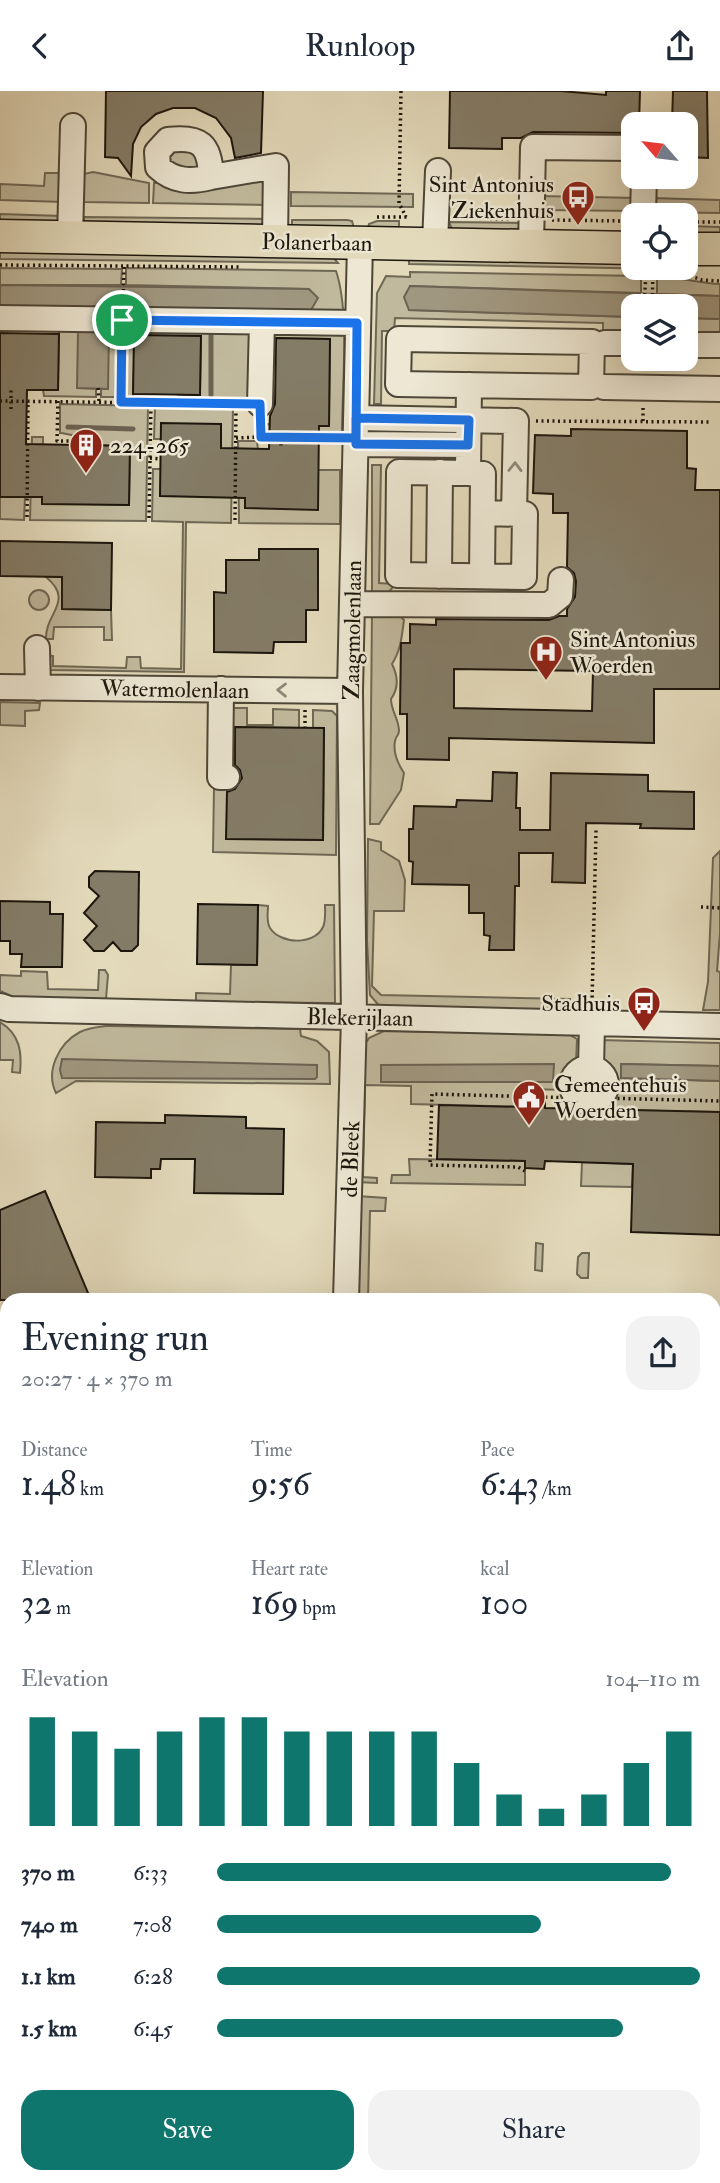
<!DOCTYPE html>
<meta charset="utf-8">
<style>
body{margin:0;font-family:"IM FELL Double Pica",serif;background:#f2f2f3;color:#1f2937;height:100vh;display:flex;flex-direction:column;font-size:26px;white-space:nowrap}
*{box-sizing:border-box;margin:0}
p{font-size:23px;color:#747a83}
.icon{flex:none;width:38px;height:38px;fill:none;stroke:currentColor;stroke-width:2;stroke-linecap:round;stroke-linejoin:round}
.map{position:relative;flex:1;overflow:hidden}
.panel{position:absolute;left:0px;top:1202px;width:721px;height:891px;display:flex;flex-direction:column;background:#fff;border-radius:21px 21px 0 0;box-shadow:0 7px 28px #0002}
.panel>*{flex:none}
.needle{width:46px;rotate:298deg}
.fabs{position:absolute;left:621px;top:21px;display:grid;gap:14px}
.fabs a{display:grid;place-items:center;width:77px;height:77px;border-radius:14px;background:#fff;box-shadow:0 7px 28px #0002;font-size:35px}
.pin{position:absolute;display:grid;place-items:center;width:60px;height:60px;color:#fff;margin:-30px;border:4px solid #fff;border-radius:50%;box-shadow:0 2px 7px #0007}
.round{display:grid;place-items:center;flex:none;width:74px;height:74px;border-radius:21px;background:#f2f2f3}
.head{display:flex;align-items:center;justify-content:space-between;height:119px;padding:0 21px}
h1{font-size:38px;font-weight:600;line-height:52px}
.figures{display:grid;grid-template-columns:repeat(3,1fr);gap:10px;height:119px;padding:7px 21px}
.figures div{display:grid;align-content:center}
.figures b{font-size:35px;font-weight:600}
.figures small{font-size:19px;font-weight:400}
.figures p{font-size:19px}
.chart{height:196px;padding:14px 21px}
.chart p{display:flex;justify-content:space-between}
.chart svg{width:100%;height:126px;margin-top:7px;stroke:#0f766e;stroke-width:6}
.cta{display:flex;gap:14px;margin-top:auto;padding:14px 21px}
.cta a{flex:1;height:80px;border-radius:21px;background:#0f766e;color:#fff;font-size:28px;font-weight:600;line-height:80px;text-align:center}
.cta a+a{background:#f2f2f3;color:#1f2937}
ul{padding:0 21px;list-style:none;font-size:23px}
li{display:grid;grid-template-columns:112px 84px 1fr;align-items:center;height:52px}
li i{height:18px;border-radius:9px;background:#0f766e}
header{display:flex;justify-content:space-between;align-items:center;height:91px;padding:0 21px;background:#fff;font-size:32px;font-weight:600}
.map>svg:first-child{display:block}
.green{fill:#c1b99d;stroke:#6f6855;stroke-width:2;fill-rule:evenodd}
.water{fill:#a09780;stroke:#6c6352;stroke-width:2}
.pier{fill:#e3dabb}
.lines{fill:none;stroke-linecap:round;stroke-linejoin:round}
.stream{stroke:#6c6352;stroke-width:5}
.building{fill:#847c67;stroke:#1d160d;stroke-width:2;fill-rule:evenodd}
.minor-casing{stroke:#4e4738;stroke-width:28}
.major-casing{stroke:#1d160d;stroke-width:35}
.path{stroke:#1d160d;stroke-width:3.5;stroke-dasharray:2 3.5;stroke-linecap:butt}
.minor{stroke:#ede7d3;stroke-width:24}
.major{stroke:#e3dabb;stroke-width:32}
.rail-casing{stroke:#1d160d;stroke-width:8}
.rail{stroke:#ede7d3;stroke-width:5;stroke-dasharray:16;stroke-linecap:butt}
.oneway{stroke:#8f897a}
.route-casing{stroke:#fff;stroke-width:14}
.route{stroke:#1a73e8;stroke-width:9}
.labels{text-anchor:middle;stroke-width:5;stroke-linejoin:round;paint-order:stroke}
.poi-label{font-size:23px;fill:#1d160d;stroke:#ede7d3;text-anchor:start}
.street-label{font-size:23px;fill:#1d160d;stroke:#ede7d3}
</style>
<header><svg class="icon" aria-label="back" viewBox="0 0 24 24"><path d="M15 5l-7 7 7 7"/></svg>Runloop<svg class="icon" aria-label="share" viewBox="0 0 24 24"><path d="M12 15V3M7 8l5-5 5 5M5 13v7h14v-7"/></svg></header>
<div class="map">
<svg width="720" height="2092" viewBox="0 0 720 2092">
<rect width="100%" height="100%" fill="#e3dabb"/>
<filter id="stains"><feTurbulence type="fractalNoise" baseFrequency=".00286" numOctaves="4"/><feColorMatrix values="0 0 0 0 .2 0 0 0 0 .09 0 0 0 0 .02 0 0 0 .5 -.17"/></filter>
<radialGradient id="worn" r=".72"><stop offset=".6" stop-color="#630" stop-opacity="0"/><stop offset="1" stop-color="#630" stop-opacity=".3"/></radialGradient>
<!-- green -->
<path class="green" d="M169 56H197L198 80H174L164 63Z
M93 81 149 92V112L84 111V83Z
M45 82H64L63 111 0 109V93L44 95Z
M250 88 263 90 264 105 269 114 153 112 154 92Z
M291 101 413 103V116L291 115Z
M540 105 637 107 636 120 540 119Z
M651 107 720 109V122L651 121Z
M0 123 62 125V137L0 135Z
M84 126 270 128V140L84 137Z
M292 129H347L352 130 355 141H292Z
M377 130H399V142L368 137 369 133Z
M449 131 520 132 519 144 454 143Z
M686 135 720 136V148H686Z
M0 159 332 165 338 172 0 168Z
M409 164 633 168 634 177 663 178 409 173Z
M0 177 122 178 121 194H0Z
M126 177 336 180C350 221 342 295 342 341H265V333L329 335 330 248 259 247 258 311 178 310V304H200L201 245 135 244 133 308H124L126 217 309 198 126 194Z
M410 181 641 185V202L410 195 409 219 633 226V243L603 242V232L395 227 394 240H382L381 313H374L377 202 386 185 410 186Z
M657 185C678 186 698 192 720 193V205L657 203Z
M118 217 115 306H101V297L107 298 78 297H96V306L44 305 43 299H58L59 240Z
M686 227 720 228V246L686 245Z
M60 313 148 315 146 430 30 429 32 346H43L42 412 129 414 130 355 92 354V348C78 347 72 343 60 342Z
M155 315 233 316 231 432 186 431 184 581 49 579 46 564 53 565V575L126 577 127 566H140L141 577 181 578 183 431 152 430 153 378H161L162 348H154Z
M238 350H257L258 359 318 379H340V433L239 432Z
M372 374H381L379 492 396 493 383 507H372Z
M0 406H25L24 429 0 428Z
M46 486H62V518L111 519 112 549H104V536H54L53 548H46C45 522 75 510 46 486Z
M29 509a10 10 0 1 1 20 0a10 10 0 1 1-20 0Z
M372 519 394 520 404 529C402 544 401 559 392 573 398 585 399 597 391 608 391 620 399 628 399 640 398 647 397 642 395 650 393 661 398 673 404 682L401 699 379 733H370Z
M0 611 40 612 39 619 25 620V635L0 634Z
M229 617H247V634H273V618L299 619V637L227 636Z
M313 619 332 620 337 625 336 764 213 761 214 696H227V748L323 749 324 638 313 637Z
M368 748 381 751V759L399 770 405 789 404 820H374L372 895 381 904 570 908V919L381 917 370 904 367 850Z
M720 760V842L717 880 720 881V919H703L708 891 713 767Z
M258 814 268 815C268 822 266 830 270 837 280 853 314 855 323 836 326 830 325 820 325 814H334L335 912 196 911V902L230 903 231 874H257Z
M99 879H105L108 884 106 908 16 907 0 900V884L21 885V880L47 881 48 898 98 899Z
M0 931C20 943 22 961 20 982L12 981 13 969H0Z
M107 935 300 938 301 945 317 950 329 961 330 993 76 990 56 1002C45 980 59 952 80 941 88 937 98 936 107 935Z
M384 940 568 943 577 948 576 972 567 999 527 998 526 1016 411 1013V995L365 994 363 1086 377 1087V1092L356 1091 360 961 369 947ZM554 981 381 990V983Z
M599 949 720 952V975L622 973 621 987 720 990V1021L610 1019 612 979 599 972Z
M409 1068 525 1070V1094L391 1092 392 1084H410Z
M582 1071 633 1073 632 1096 581 1095Z
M357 1105 386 1107 385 1120H370L368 1209H355Z
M536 1152 543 1153 542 1180 535 1179Z
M582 1162H589L588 1187H581L577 1183 578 1166Z"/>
<!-- water -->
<path class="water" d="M0 194 309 198 318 207 311 219 0 215Z
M410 195 720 205V228L686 227V215H634L633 226 409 219 404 206Z
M78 240 109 241 108 298 77 297Z
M62 968 317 974V986L315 988 62 987 60 979Z
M554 973 553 991H381V974Z
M621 973 720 975V990L621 987Z"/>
<!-- pier -->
<path class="pier" d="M641 202 657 203 656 215H640Z"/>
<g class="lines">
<!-- stream -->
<path class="stream" d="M211 304V240
M68 336 133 338"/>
</g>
<!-- building -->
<path class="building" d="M106 0H263L261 62 235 67 231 47 216 27 195 17H173L156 23 141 36 133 53 131 85 118 67 105 66Z
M450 0H561L606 4V0H640L639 33H634V42L533 41 521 47H502V58L449 57Z
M673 0H707L708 67 686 66V33H672Z
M0 242 59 243 58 299H27L26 353 130 355 129 414 42 413V406H0Z
M134 244 201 245 200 304 133 303Z
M276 247 330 248 329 335H319L318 419 245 417V407L160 405 161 332 221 333V357L269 358 270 325 275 313Z
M571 338 687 340V377L696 378 695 399H720V598H654V652L449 647V669L407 668V623H400L401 552H410V533L436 534V528L549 529 559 525H567V518L575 506 576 490 574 482 567 476 568 422H553V403L533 402 534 372 535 344 571 345ZM454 578 593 580 592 620 454 617Z
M0 450 112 452 111 519 62 518V486L0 485Z
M259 458H318V519H306V551H274L273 562 214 561V501L226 502V469H259Z
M235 636 324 637 323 749 226 748 227 701 235 698 242 687 240 679 235 674Z
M493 681 517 682 516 717H520V739H550L551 682 648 684V700L694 701V738L640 737 641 733 586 732 585 792 552 791 553 762H519V795H515L514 859H489L490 845 484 844V822H469V794L412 793 413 771 409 770V738H413L414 715 456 716 457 709 492 710Z
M95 780 139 781 138 854 132 860H121L113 851 104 860H94L84 849 97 835 84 822 99 805 89 796V786Z
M0 810 50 811V823H63L62 876H21L22 863H10V850H0Z
M198 813 258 814 257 874 197 873Z
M526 1010H545V1017L720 1021V1144L631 1141 633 1073 545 1070 544 1078 525 1077V1070L437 1068 439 1014 526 1016Z
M165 1024 246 1026V1037L284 1038 283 1103 194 1102 195 1068H161L160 1078H151V1087L95 1086 96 1031 165 1032Z
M45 1100 91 1209H0V1119Z"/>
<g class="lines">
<defs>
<path id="minor" d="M211 86C191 91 174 91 158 76L157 61 168 49C200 45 210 53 211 86L276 75 275 150
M643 124 644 86
M70 146 73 35
M435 152 438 80
M531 155 533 56 634 57
M0 227 357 232
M399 248 592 251 591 296 398 293Z
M605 252H634
M686 254H720
M469 294 468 382 483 383 482 485
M604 296 720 298
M260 313 262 231
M356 327 516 330 514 423
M356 353 468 354
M468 382 399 381 398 484 524 486 525 423 483 422
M439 485 440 381
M353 513 549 514 560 505 561 489
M37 557 38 597
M0 596 350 600
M221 598 220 686H227
M0 915 9 918 720 935
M572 994a17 17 0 1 1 34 0a17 17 0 1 1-34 0Z
M591 977 592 932
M346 1209 354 926 350 600 360 152
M714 1273H720"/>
<path id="major" d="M0 145 634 157
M686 158H720"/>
</defs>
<!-- minor casing -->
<use href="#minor" class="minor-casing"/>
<!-- major casing -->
<use href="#major" class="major-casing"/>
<!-- path -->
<path class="path" d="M401 0 399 112 406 126
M377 126H407
M457 127 512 128
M552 129 624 130
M686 131H720
M0 174 240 176
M636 182 677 181
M685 183 702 189 720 190
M123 211 124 175
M644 215 646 182
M652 215 653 182
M98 297 99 310
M0 310 239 313
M58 310 57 350H87V354
M121 311 122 250
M11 318V299
M536 330 711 331
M643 330V315
M261 331V346L335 347
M236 347 261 346
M281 347V358
M150 367 161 368
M27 426 28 310
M149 427 151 311
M235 429 236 313
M305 619V637
M701 816 720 817
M592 912 596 739
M601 1007 720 1010
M525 1080 518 1076 430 1074 432 1003 577 1007"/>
<!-- minor -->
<use href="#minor" class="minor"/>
<!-- major -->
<use href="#major" class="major"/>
<defs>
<path id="rail" d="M0 1743 7 1757
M0 1787 7 1801
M0 1816 7 1830
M0 1859 7 1873
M0 1888 7 1902
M0 1912 7 1926
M92 2086 95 2092
M104 2086 107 2092
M117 2086 121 2092
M142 2086 146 2092
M156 2086 159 2092
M178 2086 181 2092"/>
</defs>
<!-- rail casing -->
<use href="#rail" class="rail-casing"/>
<!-- rail -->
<use href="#rail" class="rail"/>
</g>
<!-- one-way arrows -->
<defs><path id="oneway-chevron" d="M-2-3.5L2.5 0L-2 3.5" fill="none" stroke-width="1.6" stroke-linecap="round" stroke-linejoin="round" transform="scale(1.75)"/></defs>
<g class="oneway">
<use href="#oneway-chevron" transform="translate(515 376) rotate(-89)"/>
<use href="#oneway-chevron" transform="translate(282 599) rotate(-179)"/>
</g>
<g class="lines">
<defs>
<path id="route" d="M122 229 357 232 356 347V353L468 354 469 329 356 327V347L261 346 260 313 121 311 122 229"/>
</defs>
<!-- route casing -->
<use href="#route" class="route-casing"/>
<!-- route -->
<use href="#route" class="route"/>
</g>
<!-- icons -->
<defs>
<symbol id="bus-pin" viewBox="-11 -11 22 30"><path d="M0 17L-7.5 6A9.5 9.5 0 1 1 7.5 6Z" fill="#8f2418" stroke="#ede7d3"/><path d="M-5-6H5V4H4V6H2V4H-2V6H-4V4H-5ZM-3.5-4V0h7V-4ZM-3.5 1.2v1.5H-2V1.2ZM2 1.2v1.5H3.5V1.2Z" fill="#fff"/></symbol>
<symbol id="building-pin" viewBox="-11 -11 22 30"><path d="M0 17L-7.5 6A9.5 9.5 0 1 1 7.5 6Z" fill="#8f2418" stroke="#ede7d3"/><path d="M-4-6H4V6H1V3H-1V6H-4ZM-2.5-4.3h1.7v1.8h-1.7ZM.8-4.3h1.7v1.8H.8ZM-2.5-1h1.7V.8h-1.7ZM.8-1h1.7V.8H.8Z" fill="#fff"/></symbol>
<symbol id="hospital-pin" viewBox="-11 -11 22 30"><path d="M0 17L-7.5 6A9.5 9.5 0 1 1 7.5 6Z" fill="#8f2418" stroke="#ede7d3"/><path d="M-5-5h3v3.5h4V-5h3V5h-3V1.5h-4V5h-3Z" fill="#fff"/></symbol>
<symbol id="civic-pin" viewBox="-11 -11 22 30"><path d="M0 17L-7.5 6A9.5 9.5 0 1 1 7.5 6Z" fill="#8f2418" stroke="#ede7d3"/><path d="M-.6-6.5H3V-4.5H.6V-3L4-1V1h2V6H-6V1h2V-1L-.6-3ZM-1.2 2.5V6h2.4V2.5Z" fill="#fff"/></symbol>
</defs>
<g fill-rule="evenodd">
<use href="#bus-pin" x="559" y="87" width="38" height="52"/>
<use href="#building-pin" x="67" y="335" width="38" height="52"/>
<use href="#hospital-pin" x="527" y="542" width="38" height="52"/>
<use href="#bus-pin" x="625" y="893" width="38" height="52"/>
<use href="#civic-pin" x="510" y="987" width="38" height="52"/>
</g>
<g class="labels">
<!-- poi labels -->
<g class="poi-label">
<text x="554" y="101" text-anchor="end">Sint Antonius<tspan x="554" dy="26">Ziekenhuis</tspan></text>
<text x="110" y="362">224-265</text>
<text x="570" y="556">Sint Antonius<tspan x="570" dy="26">Woerden</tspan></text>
<text x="620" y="920" text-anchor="end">Stadhuis</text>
<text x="554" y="1001">Gemeentehuis<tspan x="554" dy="26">Woerden</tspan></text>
</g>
<!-- street labels -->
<g class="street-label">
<text transform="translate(317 151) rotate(1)" y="8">Polanerbaan</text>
<text transform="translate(352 539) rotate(-89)" y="8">Zaagmolenlaan</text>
<text transform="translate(175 598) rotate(1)" y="8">Watermolenlaan</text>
<text transform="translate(360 926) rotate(1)" y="8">Blekerijlaan</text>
<text transform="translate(350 1068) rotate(-88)" y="8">de Bleek</text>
</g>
</g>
<rect width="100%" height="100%" filter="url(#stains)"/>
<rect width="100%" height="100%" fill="url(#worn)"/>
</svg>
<div class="fabs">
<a><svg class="needle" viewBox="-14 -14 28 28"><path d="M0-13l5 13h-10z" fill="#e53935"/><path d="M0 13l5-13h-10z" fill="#747a83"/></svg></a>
<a><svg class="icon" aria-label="locate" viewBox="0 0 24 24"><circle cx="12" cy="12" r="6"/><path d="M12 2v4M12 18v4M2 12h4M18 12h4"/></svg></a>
<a><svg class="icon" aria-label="layers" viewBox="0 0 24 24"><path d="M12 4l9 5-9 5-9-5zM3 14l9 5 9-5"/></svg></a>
</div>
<div class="pin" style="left:122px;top:229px;background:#1e9e55"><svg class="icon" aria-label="arrive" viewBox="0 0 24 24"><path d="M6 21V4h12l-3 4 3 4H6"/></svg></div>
<section class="panel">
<div class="head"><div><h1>Evening run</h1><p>20:27 · 4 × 370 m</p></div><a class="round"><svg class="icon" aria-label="share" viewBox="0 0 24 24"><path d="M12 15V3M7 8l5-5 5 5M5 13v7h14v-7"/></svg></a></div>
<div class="figures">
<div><p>Distance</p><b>1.48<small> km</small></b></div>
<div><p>Time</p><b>9:56</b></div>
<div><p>Pace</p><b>6:43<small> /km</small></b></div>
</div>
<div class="figures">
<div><p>Elevation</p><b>32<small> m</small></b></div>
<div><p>Heart rate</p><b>169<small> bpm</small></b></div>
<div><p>kcal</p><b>100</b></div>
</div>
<div class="chart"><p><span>Elevation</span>104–110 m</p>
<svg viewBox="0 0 160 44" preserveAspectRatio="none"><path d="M5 44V6M15 44V11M25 44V17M35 44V11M45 44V6M55 44V6M65 44V11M75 44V11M85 44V11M95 44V11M105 44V22M115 44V33M125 44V38M135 44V33M145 44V22M155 44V11"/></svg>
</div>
<ul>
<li><b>370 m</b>6:33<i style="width:94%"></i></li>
<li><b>740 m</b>7:08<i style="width:67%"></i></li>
<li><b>1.1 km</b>6:28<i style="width:100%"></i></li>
<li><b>1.5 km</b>6:45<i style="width:84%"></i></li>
</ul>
<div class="cta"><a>Save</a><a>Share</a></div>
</section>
</div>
